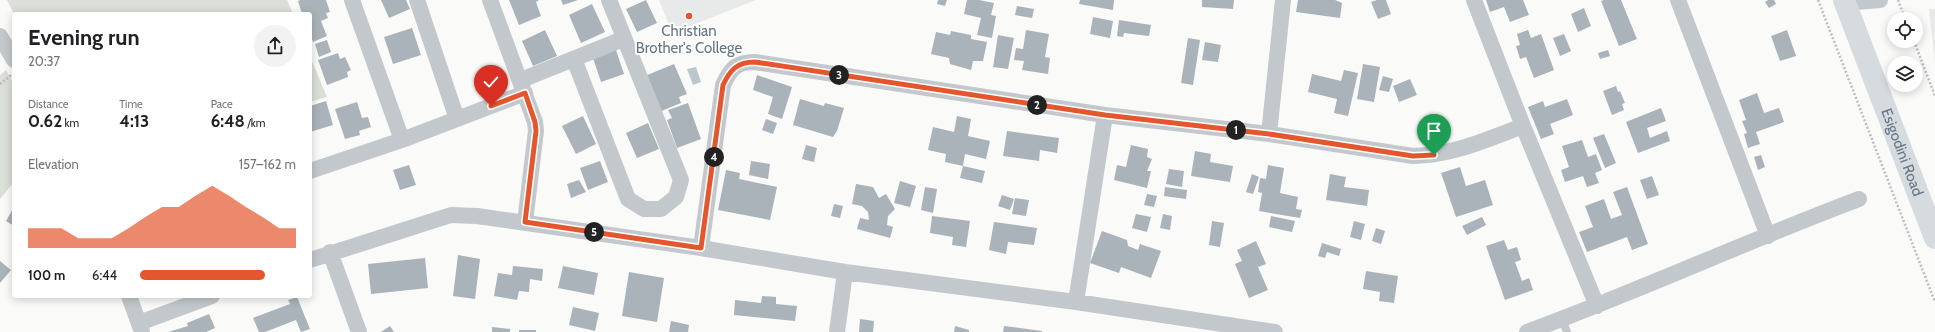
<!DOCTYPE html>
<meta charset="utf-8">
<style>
body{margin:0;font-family:Cabin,sans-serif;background:#f2f2f2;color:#202124;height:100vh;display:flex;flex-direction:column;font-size:15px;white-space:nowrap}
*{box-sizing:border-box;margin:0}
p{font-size:13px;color:#757577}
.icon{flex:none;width:22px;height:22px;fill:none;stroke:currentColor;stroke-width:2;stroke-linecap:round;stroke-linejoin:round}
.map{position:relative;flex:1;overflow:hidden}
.sheet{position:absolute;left:12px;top:12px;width:300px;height:286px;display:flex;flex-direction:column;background:#fff;border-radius:4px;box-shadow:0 2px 10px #0003}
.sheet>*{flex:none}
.tools{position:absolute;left:1887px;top:12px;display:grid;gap:8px}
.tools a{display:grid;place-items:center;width:36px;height:36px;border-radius:50%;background:#fff;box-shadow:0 2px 10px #0003;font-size:20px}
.pin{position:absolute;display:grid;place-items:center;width:34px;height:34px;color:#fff;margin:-41px -17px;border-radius:50% 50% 50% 0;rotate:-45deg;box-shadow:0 0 4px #0007}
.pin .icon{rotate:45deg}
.km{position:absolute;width:20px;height:20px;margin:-10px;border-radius:50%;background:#222;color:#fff;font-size:11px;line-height:20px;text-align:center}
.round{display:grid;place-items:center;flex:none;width:42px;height:42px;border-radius:21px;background:#f2f2f2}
.summary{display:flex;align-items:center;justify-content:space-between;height:68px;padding:0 16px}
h1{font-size:22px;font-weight:700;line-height:30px}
.metrics{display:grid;grid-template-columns:repeat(3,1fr);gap:6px;height:68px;padding:4px 16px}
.metrics div{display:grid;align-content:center}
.metrics b{font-size:17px;font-weight:700}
.metrics small{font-size:11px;font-weight:400}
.metrics p{font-size:11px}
.chart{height:112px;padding:8px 16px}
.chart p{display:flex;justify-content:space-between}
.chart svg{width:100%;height:72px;margin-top:4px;fill:#e4572e;opacity:.7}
ul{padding:0 16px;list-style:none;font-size:13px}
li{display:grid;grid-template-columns:64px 48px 1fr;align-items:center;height:30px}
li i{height:10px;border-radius:5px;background:#e4572e}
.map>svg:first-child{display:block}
.built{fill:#e8e9e9}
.green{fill:#dadfd7}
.water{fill:#bbc7cb}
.building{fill:#aab3b9}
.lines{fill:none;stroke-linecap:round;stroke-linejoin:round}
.path{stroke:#bbbfc2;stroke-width:2.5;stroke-dasharray:2 2;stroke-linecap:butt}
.service{stroke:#c3c8cc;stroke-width:8}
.minor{stroke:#c3c8cc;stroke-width:16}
.secondary{stroke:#d6dbdf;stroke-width:22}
.route-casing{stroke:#fff;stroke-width:8}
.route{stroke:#e4572e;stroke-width:5}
.poi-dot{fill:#e4572e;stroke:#fff;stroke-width:1.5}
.labels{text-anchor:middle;stroke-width:4;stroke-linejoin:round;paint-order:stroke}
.poi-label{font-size:15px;fill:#657683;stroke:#fff}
.street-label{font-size:15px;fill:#657683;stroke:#fff}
</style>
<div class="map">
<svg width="1935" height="332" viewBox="0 0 1935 332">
<rect width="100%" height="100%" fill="#fafaf8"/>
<!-- built -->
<path class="built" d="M659 0H756L672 33Z
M1929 9H1935V64Z"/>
<!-- green -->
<path class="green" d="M7 0H287L293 14H14Z
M310 56 327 97 310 102Z
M6 70 14 85V182L0 199V75Z"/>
<!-- water -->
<path class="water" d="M696 67 701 82 693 85 687 69Z"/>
<!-- building -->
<path class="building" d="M300 0H326L330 12 326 13 328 18 321 21 327 36 313 42 310 34V14H302L298 1Z
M381 0H406L410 9 389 18Z
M509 0H539L536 2 541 16 519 25Z
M561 0H578L563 5Z
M646 0 657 23 637 32 626 9Z
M938 0H947L945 6 937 4Z
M967 0H979L994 3 991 15 996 16 992 38 977 35 981 18 964 14Z
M1080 0H1114L1113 10 1079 4Z
M1202 0H1234L1233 9 1202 7Z
M1298 0H1335L1342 3 1340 18 1296 12Z
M1377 0H1386L1391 14 1378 19 1371 2Z
M1486 0H1523L1529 15 1510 22 1504 7 1490 12Z
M1604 0H1621L1637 39 1619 46 1601 1Z
M1768 0H1774L1776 4 1769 8 1765 2Z
M592 4 605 32 581 43 569 15Z
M1017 6 1034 9 1032 18 1015 15Z
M1584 8 1591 26 1578 32 1571 14Z
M1093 17 1113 21 1110 38 1090 34Z
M1119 20 1151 25 1149 36 1124 33 1123 37 1117 36Z
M412 28 421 55 393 64 384 37Z
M545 30 557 56 533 66 522 41Z
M1026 30 1049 34 1045 57 1050 58 1048 74 1022 70 1024 61 1014 60 1016 48 1023 49Z
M1528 30 1531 38 1541 34 1554 70 1534 78 1526 57 1520 59 1516 46 1520 45 1517 34Z
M1787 30 1796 56 1780 61 1771 36Z
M951 31 971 35V39L987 42 983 61H973L971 70 950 64 949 58 931 54 936 32 950 35Z
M1564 34 1571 51 1560 56 1553 38Z
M998 35 1014 38 1008 69 993 67Z
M1188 38 1200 40 1193 85 1181 83Z
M327 40 331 52 319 57 315 44Z
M1205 42 1221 45 1218 62 1202 60Z
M616 50 624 74 601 82 593 58Z
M1608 50 1610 56 1600 59 1598 53Z
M338 53 340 59 345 57 351 70 347 72 348 77 327 85 318 60Z
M674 64 687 94 679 97 681 103 659 112 645 76Z
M1363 64 1380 67 1374 102 1357 99Z
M1344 70 1358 73 1348 116 1334 113 1337 99 1308 92 1312 74 1341 81Z
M757 75 792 87 782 119 768 114 773 97 753 90Z
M1383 76 1393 79 1389 92 1379 90Z
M1410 79 1417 95 1399 102 1393 86Z
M1616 86 1618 92 1620 91 1625 103 1622 104 1624 110 1612 115 1603 91Z
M1757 93 1764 113 1779 108 1784 122 1756 132 1760 144 1748 148 1744 134 1747 133 1742 121 1746 120 1739 100Z
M800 99 824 106 825 103 844 108 837 131 833 137 793 125Z
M1567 99 1573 115 1550 124 1554 134 1541 139 1528 107 1543 101 1545 107Z
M326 101 333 125 310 132V106Z
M357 102 362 118 368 117 371 127 359 131 360 135 345 139 335 109Z
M688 103 701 139 677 148 667 120 672 118 668 110Z
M1661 108 1666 121 1647 128 1650 138 1667 131 1670 141 1638 153 1626 122Z
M583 116 596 144 576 154 562 126Z
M957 116 971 119 968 136 990 141 986 159 965 154 963 166 945 162 946 154 928 150 933 127 954 132Z
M766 119 777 123 773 134 762 130Z
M648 123 659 149 637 158 626 133Z
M1007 131 1059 138 1057 153 1040 150 1039 161 1003 156Z
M1604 134 1616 163 1605 168 1593 138Z
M1582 140 1588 157 1596 154 1602 170 1595 173 1599 183 1587 187 1583 176 1565 182 1561 170 1569 167 1562 146Z
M806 145 817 148 814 162 802 159Z
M1131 145 1148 149 1147 157 1152 159 1147 171H1151L1147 188 1114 180 1117 165 1126 167Z
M1195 151 1211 154 1210 162 1233 166 1230 182 1191 176Z
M1761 155 1765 167 1758 170 1754 157Z
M600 161 608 182 588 190 580 168Z
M751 161 770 164 768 179 749 175Z
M409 165 416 185 400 190 393 170Z
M1268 165 1284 168 1280 193 1298 197 1296 209 1302 210 1300 218 1259 211 1262 193 1258 192 1260 178 1266 179Z
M963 166 985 171 982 183 960 178Z
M1460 167 1466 186 1485 180 1493 205 1456 217 1441 173Z
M1169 169 1184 171 1182 187 1166 184Z
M726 170 740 173 739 179 777 187 770 220 718 210Z
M1252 174 1259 177 1253 194 1246 192Z
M1330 174 1346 177 1344 187 1369 190 1367 206 1326 200Z
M1652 176 1659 195 1647 199 1640 180Z
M579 180 586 192 571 198 567 184Z
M900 181 916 186 910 207 894 203Z
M856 184 873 187 879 198 886 194 895 209 888 216 887 225 893 227 890 238 857 229 860 218 869 220 868 212 862 206 852 204Z
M925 187 937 189 933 213 921 210Z
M1165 187 1187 190 1186 199 1164 196Z
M1627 187 1648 244 1632 250 1627 237 1587 252 1579 232 1593 227 1585 206 1604 199 1611 219 1622 215 1613 192Z
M1147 194 1157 196 1154 207 1144 205Z
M1002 195 1014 199 1010 210 998 206Z
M1015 198 1029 200 1026 216 1012 214Z
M834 204 843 206 840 218 831 216Z
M14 207V226L6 221Z
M1136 214 1151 217 1147 232 1132 228Z
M1163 214 1172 216 1170 230 1160 228Z
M932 216 970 221 966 247 952 245 953 237 930 233Z
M1271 216 1295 221 1292 232 1269 227Z
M1482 217 1486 225 1467 235 1462 226Z
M1212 221 1224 223 1220 247 1209 245Z
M1354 221 1365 224 1361 240 1350 237Z
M994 222 1037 228 1034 245 1008 242 1006 254 989 250Z
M1376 228 1385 231 1381 244 1372 241Z
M1102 231 1127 240 1128 246 1138 250 1140 244 1161 251 1151 278 1121 267 1119 273 1090 263Z
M1504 240 1508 250 1517 247 1521 260 1515 262 1522 281 1529 278 1533 290 1505 300 1486 246Z
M1256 241 1266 264 1258 267 1268 290 1249 298 1235 264 1242 261 1237 250Z
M1322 243 1341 249 1339 256 1327 252 1325 258 1318 256Z
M458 255 480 259 475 299 453 296Z
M425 258 428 288 371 294 368 264Z
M0 261 11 270 0 283Z
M513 266 543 269 542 281 530 279 529 292 519 291 517 300 494 296 498 273 512 275Z
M563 266 598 273 594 295 558 288Z
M1366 271 1398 276 1394 303 1379 301 1380 292 1363 289Z
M629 272 664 278 657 322 622 316Z
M762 296 776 297V304L797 306 795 321 734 315 735 300 761 303Z
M297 297 310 329 301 332 296 320 265 332H259L253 318 290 304 288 300Z
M573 307 599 313 595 331 569 325Z
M209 314 215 328 206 332H168L188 326 187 323Z
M860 319 874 321 873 332H859Z
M671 321 689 325 688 332H669Z
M390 326 394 332H381Z
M955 326 969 330V332H954Z
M1004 326 1042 331V332H1003Z
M492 327 510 329V332H492Z
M519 330H536V332H519Z"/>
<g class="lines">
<!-- path -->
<path class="path" d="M1818 0 1935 302
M1898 0 1905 19
M1914 41 1935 96
M0 84 14 73"/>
<!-- service -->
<path class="service" d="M1562 319 1567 332"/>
<!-- minor -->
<path class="minor" d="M352 0 402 140
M417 0 457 119
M490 0 535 122 536 131 525 222
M1474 0 1523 126 1597 306
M1678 0 1768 236
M1845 3 1880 0
M0 36 14 60
M574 59 628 199 644 209H661L676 197 681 180 609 0
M521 80 623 39
M1269 134 1283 0
M310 171 402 140 525 93
M701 248 723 85C731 68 736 62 755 62L1105 115 1269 134 1413 156C1453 155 1486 140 1523 126
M330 252 359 332
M310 260 451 215 477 216 701 248 845 272 1076 302 1275 332
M129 296 142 332
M1076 302 1105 115
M139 323 212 296
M837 332 845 272
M1527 332C1639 291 1747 241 1859 199"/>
<!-- secondary -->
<path class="secondary" id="s1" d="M1844 0 1935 238"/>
</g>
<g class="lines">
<defs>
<path id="route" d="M491 106 525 93 535 122 536 131 525 222 701 248 723 85C730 70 737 62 755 62L1105 115 1269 134 1413 156 1434 155"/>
</defs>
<!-- route casing -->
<use href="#route" class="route-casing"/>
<!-- route -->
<use href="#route" class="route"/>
</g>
<!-- markers -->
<circle class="poi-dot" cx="689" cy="16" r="4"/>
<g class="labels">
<!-- poi labels -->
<g class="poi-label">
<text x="689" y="36">Christian<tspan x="689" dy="17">Brother's College</tspan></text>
</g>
<!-- street labels -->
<g class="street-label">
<text dy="5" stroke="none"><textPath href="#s1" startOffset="163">Esigodini Road</textPath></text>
</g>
</g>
</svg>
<div class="tools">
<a><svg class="icon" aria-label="locate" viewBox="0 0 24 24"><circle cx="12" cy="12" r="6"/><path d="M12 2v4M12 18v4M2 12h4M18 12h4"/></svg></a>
<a><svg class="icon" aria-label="layers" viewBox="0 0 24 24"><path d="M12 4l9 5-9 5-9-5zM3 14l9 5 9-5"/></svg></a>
</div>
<div class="pin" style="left:1434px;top:155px;background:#1e9e55"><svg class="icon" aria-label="arrive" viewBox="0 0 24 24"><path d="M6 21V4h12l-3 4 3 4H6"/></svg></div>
<div class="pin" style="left:491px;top:106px;background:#d93025"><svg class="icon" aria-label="check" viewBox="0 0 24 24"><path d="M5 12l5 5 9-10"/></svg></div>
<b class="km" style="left:1236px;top:130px">1</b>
<b class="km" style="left:1037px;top:105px">2</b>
<b class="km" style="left:839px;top:75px">3</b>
<b class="km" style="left:714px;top:157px">4</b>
<b class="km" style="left:594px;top:232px">5</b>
<section class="sheet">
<div class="summary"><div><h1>Evening run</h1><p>20:37</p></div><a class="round"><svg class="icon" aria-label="share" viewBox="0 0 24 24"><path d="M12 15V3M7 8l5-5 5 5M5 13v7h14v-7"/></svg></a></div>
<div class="metrics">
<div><p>Distance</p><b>0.62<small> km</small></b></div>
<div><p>Time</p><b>4:13</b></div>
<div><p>Pace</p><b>6:48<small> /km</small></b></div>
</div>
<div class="chart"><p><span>Elevation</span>157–162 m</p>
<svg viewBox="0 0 160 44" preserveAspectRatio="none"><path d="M0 44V32L10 32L20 32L30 38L40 38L50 38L60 32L70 25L80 19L90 19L100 12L110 6L120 12L130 19L140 25L150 32L160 32V44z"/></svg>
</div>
<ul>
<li><b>100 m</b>6:44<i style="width:80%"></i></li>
</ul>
</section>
</div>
